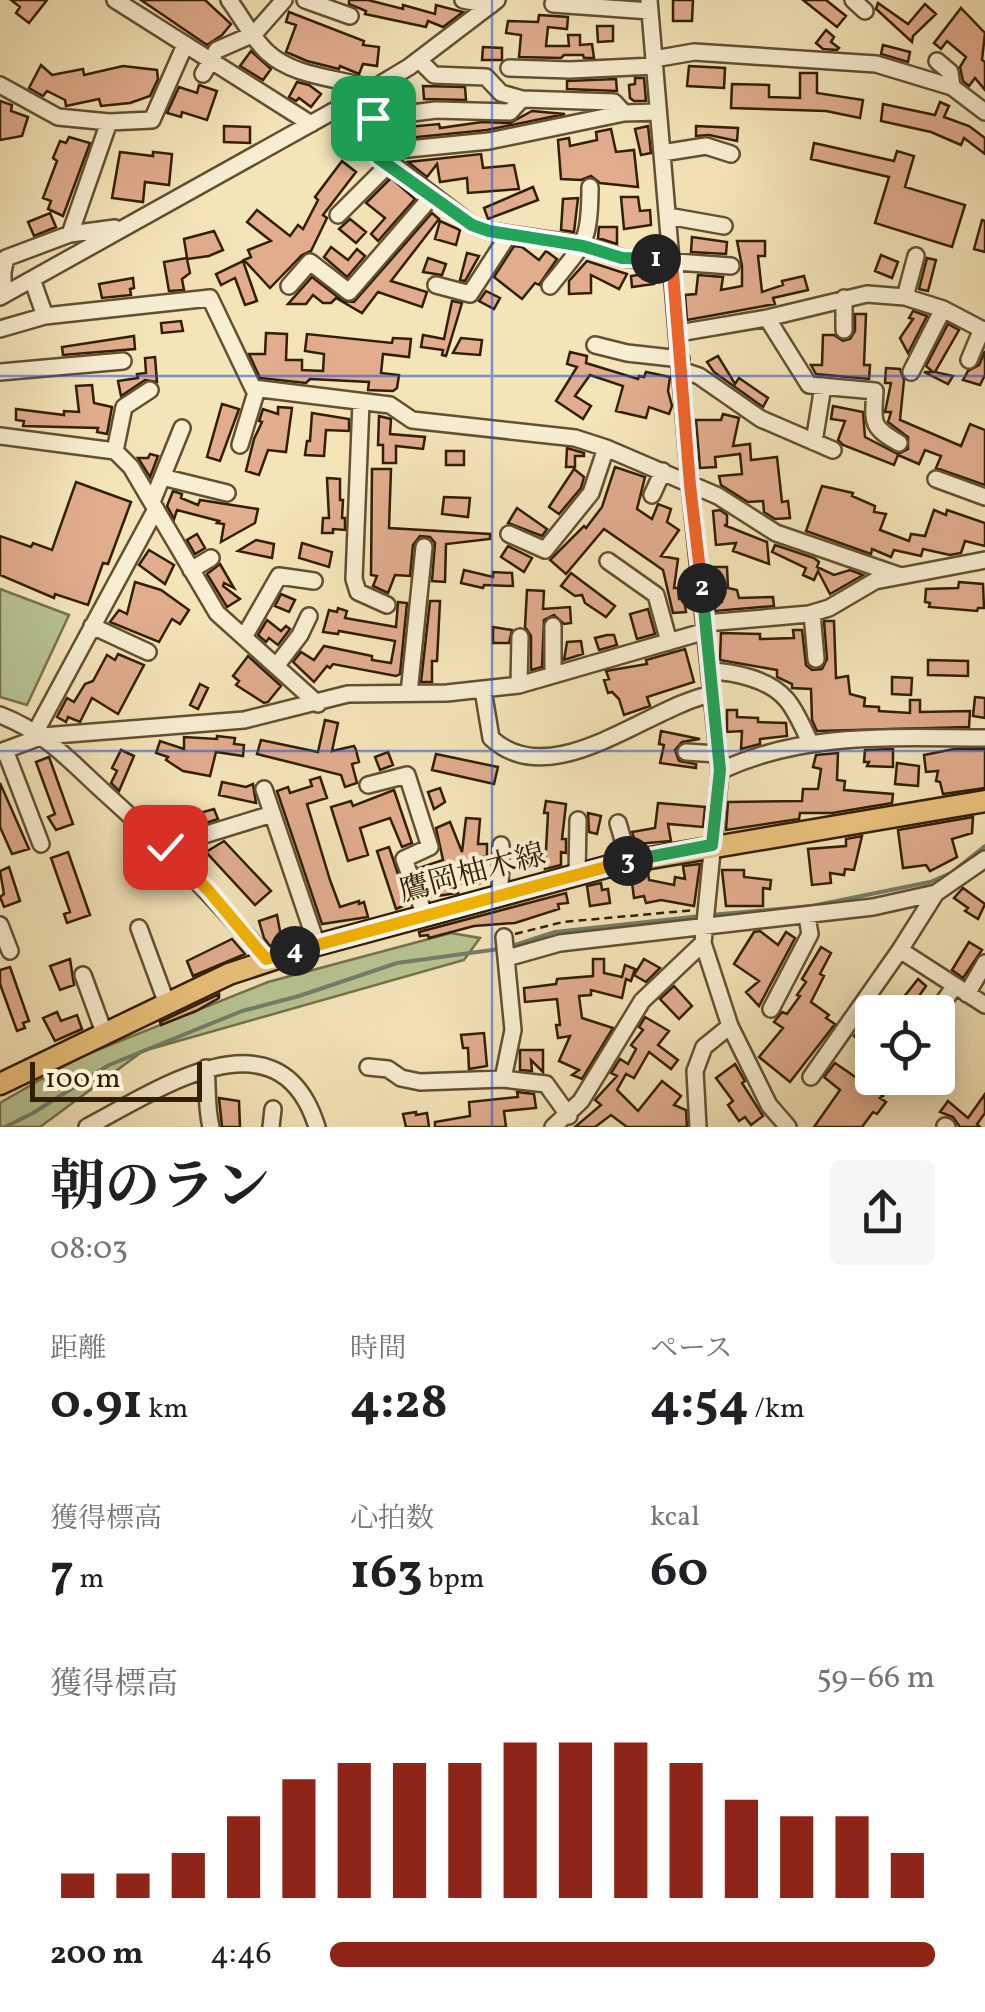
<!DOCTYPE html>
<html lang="ja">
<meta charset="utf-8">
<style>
body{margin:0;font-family:Vollkorn,"Noto Serif JP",serif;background:#f6f6f6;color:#202124;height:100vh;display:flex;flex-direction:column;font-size:38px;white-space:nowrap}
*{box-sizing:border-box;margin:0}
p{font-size:32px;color:#757577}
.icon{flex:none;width:55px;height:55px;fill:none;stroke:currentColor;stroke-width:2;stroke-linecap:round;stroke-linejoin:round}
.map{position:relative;height:1127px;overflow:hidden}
.sheet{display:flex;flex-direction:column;background:#fff;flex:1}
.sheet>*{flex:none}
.buttons{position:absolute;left:855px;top:995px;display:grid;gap:20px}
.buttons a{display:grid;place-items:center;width:100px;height:100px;border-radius:10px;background:#fff;box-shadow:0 5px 25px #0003;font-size:50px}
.scale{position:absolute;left:30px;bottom:25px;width:172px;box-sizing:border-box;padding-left:10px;border:5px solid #321e04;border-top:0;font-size:28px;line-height:35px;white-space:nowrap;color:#321e04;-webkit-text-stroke:8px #f8eed1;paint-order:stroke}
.pin{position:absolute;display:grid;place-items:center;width:85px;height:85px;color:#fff;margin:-42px;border-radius:20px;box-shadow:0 5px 15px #0006}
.km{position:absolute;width:50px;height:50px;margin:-25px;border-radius:50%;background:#222;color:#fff;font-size:28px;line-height:50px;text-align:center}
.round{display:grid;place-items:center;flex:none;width:105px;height:105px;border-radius:10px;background:#f6f6f6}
.summary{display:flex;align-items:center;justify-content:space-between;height:170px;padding:0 50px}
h1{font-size:55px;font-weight:700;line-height:75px}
.metrics{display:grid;grid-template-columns:repeat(3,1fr);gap:15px;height:170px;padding:10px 50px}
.metrics div{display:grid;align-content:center}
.metrics b{font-size:50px;font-weight:700}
.metrics small{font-size:28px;font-weight:400}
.metrics p{font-size:28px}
.chart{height:280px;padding:20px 50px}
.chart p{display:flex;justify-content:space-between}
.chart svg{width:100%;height:180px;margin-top:10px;stroke:#8f2418;stroke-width:6}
ul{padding:0 50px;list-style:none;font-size:32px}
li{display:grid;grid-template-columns:160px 120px 1fr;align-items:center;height:75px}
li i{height:25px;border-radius:12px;background:#8f2418}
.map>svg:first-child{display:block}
.green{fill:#b8c592;stroke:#75724b;stroke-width:2.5}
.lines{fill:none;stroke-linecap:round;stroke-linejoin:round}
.stream{stroke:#727f6b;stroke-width:4}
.building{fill:#e1ad8d;stroke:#321e04;stroke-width:2.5}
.minor-casing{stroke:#625031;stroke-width:20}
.major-casing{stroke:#321e04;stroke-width:25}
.path{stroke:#321e04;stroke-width:2.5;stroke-dasharray:8 5;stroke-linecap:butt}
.minor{stroke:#f8eed1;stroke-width:15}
.major{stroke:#eac27c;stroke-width:20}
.split-1-casing{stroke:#fff;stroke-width:20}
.split-2-casing{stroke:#fff;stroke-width:20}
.split-3-casing{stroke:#fff;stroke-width:20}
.split-4-casing{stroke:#fff;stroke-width:20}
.split-5-casing{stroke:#fff;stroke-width:20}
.split-1{stroke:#22a559;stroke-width:12}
.split-2{stroke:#f0652b;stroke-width:12}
.split-3{stroke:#22a559;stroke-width:12}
.split-4{stroke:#f5b400;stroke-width:12}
.split-5{stroke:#f5b400;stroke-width:12}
.grid{fill:none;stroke:#1d4ed8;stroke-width:2.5;stroke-opacity:0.55}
.labels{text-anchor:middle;stroke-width:8;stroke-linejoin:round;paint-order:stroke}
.street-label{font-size:30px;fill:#321e04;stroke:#f8eed1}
</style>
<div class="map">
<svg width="985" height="1127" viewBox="0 0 985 1127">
<rect width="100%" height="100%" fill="#f4e5b8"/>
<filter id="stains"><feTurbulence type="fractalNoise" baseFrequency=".002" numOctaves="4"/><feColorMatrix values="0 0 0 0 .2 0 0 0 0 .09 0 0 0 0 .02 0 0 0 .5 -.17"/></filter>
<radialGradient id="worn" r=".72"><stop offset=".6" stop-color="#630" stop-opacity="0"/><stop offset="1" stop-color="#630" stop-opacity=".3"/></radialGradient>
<!-- green -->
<path class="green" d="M0 589 69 615 27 705 0 697Z
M451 933 480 938 464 960 143 1051 40 1127H0V1103L80 1057 268 982Z"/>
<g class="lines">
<!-- stream -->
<path class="stream" d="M710 915 812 906 930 882 951 873 985 846
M508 947 555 932 701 916
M5 1127 33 1113 109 1065 242 1011 299 996 397 963 499 949"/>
</g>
<!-- building -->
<path class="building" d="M11 0H47L29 23 16 13 20 7Z
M141 0H205L231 24 222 35 207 45Z
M349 0H368L403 9V5L435 14 436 5 463 12 443 27 428 21 426 27 365 14 366 11 349 4Z
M673 0H693L692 21H673Z
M803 0H826L846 16 837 27Z
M878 3 908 24 925 4 936 14 913 36 912 42 876 9Z
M961 8 985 33 982 60 985 62V90L975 78 969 86 963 81 960 67 966 57 947 41 941 49 934 43Z
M289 12 364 41 363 45 379 47 377 66 363 64 359 74 340 66 339 69 307 61 286 52 296 25 286 22Z
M539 15 568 17 567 29 548 27 546 46H569L568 35H580V45L592 44 594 58H584L583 55H564L561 58 519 57 521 35 506 33 508 21 538 22Z
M597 26H613V41L598 42Z
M826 30 834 37 831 42 839 48 837 50 823 49 816 43Z
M883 45 910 52 908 62 881 54Z
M483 47 502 48V60H482Z
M251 51 271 69 263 80 240 66Z
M41 65 52 75 83 69 84 75 123 66 157 70 158 79 150 96 130 103 101 106 99 99 66 106 65 100 47 91 43 96 29 88Z
M689 66 725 68 724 88 687 86Z
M800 73H817V93L863 100 860 118 826 111 731 108 732 84 769 85V97L800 98Z
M635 78H644L646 101H634L630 98 629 85 635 84Z
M616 79 617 91 567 89V81Z
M297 82 309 85 321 94 311 107 299 98 296 101 289 97Z
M199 85 217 91 207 120 182 112 181 117 167 113 179 87 197 93Z
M423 86 465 87 466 100 424 99Z
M0 101 12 105 11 111 28 117 22 136 0 140Z
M940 102 949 106 944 117 969 126 985 138V154L964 138 961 145 931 132 881 121 883 104 935 115Z
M532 111 565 114 487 130 388 140 386 129 439 124 440 128 482 122 510 123Z
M224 126 250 127V143L224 142Z
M648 126 651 153 641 155 635 129Z
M696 126 738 128 737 141 709 135 696 136Z
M611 129 616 152 634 150 638 187 600 183 591 176 581 180 561 179 558 140 569 138 570 146 597 140 596 132Z
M69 137 90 143 63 216 48 209 51 201 43 198 57 161 53 158 60 141 66 143Z
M814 143 894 161 897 151 914 156 905 187 965 205 952 247 875 223 889 177 811 159Z
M120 152 153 156V152L172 154 169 185 145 182 143 202 112 198Z
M481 154 483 168 514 165 519 189 468 193 467 178 440 182 437 164 427 177 408 162Z
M342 161 356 172 323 215 327 218 311 251 302 255 270 288 244 260 251 257 248 250 271 241 247 222 257 210 290 236 298 225 303 229 318 200 315 197Z
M391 178 415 199 378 241 371 234 385 218 366 203Z
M533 187 538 200 488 219 484 208Z
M621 197H638L640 211 650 210 651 225 624 229Z
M578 198 574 232 561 230 563 199Z
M50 213 56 227 34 236 28 222Z
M432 213 439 219 391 281 427 292 422 307 378 292 362 313 336 298 331 303H323L313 295 306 304H288L312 277 343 301 354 302Z
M350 219 366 232 356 243 339 229Z
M982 220 985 221V252L974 249Z
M440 221 460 230 456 245 435 239Z
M599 227H617V244L598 238Z
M214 231 223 250 209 256 187 259 190 273 182 279 184 290 169 291 164 262 187 258 184 239Z
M692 237 727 242 726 254 691 252Z
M737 241H765V256H758L762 292 783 285 782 281 804 276 808 290 773 298 775 304 687 320 685 295 696 294 698 275 723 277 721 290 742 286V266Z
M514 246 522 247 539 260 546 251 557 259 539 285 535 283 522 299 494 277Z
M331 247 348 260 357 249 365 256 347 277 324 257Z
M467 253 479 256 465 281 460 280Z
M881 255 898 262 892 278 875 271Z
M428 258 446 264 442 275 423 272Z
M927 258 936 260 928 291 919 289Z
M243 261 257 301 245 305 235 278 221 285 216 274Z
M587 261 627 274 619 289 591 275V293L569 294V281Z
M652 273 654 284 632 287 631 276Z
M133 278 134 288 130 289 131 295 102 298 99 284Z
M486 291 500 298 494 309 479 301Z
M452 301 462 303 446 356 442 355 443 350 421 347 423 335 444 339Z
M913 311 927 316 908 353 900 338 913 319 909 318Z
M855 314H866L864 365H870L869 379 816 374 811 365H822L823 335H834L843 341 850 339 855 331Z
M181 321 183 331 162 333 161 323Z
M948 324 959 330 935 372 953 376 948 384 924 372H933L926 366Z
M266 333 287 334 286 360H302V370L323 371 324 354 305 351 307 334 392 343 393 338 411 339 409 357 383 354 381 373 399 375 397 388 393 391 368 390 369 382 310 379 306 383 260 378 249 354H265Z
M134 336 135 349 63 355 62 347Z
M461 338 482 340 480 355 453 353Z
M985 351V375L980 385 963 380 968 371 979 365Z
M570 352 587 356 586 363 638 379 639 376 644 377 646 372 670 377 668 391 672 406 669 414 649 407 646 418 616 411 623 386 590 375 575 396 591 406 583 419 556 401 577 367 567 364Z
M718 356 735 384 739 378 768 398 763 407 714 372 707 362Z
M155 357 157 382 145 380 121 396 118 381 138 378 137 374 146 373 145 358Z
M886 368 900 369 904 380 900 420 961 446 970 424 985 430V485L936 468 941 456 925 450 919 464 898 455 894 465 843 445 838 440 845 421 831 419 833 406 863 412 865 437 898 454 908 449V437L888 422 891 412H885L891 383H885Z
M92 385 94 403 112 407 107 434 97 432 98 428 23 426 24 421 16 420V409L64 415V411L79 412 76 386Z
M222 404 239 409 220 461 207 457Z
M278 407 292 408 286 452 268 450 259 475 246 471 254 439 262 422 259 421 263 409 278 414Z
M312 413 349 419V431L326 430 324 456 305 455 307 441H310Z
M723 414 739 418 733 446 750 444 751 460 777 457 782 502 788 501 790 518 775 519 764 512 763 501 748 502 721 485 719 476 742 474 740 454 715 457 716 467 700 468 696 420H721Z
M379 416 391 419 390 434 425 437 423 449 396 446V463H383V445H378Z
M567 448 584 453V456H575V467H566Z
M446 451H464V465H446Z
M150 454 158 456 150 477 138 458H148Z
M615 467 645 477 637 509 652 519 658 504 671 509 667 522 679 530 661 556 678 559 674 588H678L679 599H684L686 612 673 613 663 570 604 529 566 574 550 560 584 526 586 528 602 507Z
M372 469H391L389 528 490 534V539L446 544 445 582 432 581 435 543 430 537 420 536 413 545 410 576 395 575 388 593 373 586 377 576 371 575Z
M574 469 584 477 581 488 559 514 549 507Z
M327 478 340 479V500H343L342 518H345V530L333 529V533H322L323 518H329Z
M76 482 131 502 108 564 103 563 88 605 55 594 54 598 0 575V536L31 547 33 543 52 550Z
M822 486 853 493 852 496 875 506 874 512 886 514 880 530 909 541 911 534 925 536 934 510 946 515 947 510 985 523V546L965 541 961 553 950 555 923 549 921 556 894 550 891 557 872 549 871 554 806 531Z
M173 491 182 494 181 498 198 505 200 500 258 509 255 523 221 542 224 524 217 523 219 521 177 510 174 519 167 506Z
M444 497 470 498 468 517 442 514Z
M517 508 547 529 542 536 508 523Z
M720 510 727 515V525H724L767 542 769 564 733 551 736 543 716 545 713 511Z
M197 534 205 548 195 554 187 540Z
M256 540 274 544 272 558 238 551Z
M302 543 332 552 329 567 299 558Z
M775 545 814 558 819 562 817 567 834 575 850 570 863 575 830 594 818 571 814 580 803 575 806 568 772 552Z
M508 546 532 558 524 572 501 557Z
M149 550 174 565 165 584 139 565Z
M220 564 234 588 224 583 223 586 240 599 227 607 207 574Z
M714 567H727L728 588 737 590 739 598 773 597 774 606 715 611 714 603 722 602 719 582H715Z
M464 570 493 577V572L512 573 513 586 484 585 483 588 461 583Z
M571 573 615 606 606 617 585 603 582 595 575 596 561 586Z
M135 582 161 590 189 610 180 624 172 619 159 642 110 622 119 610 127 614Z
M959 582 983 584 984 608H978L977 611 929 607 930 603 925 602 926 589 958 588Z
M527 590 544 591 543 609 570 607 571 623 564 624 554 615 544 620 542 667 531 670V636L525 627Z
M281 594 295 600 289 612 275 606Z
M430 601H440L437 661H432V682H421Z
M398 602 407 603 400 674 396 676 333 664 330 668 327 666 314 682 293 662 301 652 314 660 324 646 372 656V660L391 663 395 641 339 631 338 634 323 632 329 610 337 612 338 608 347 611 345 618 396 627Z
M648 609 655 634 637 639 630 614Z
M267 620 281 631 286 626 290 629 278 645 269 638 266 642 258 635Z
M824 621H834L836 678 848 676 850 694 865 698 864 706 879 707V711L910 713V700H920V712L970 711 969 727 817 731 812 720 811 689 792 688V684L777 677V670L720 660 721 633 760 634V639L794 638 793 630H802L806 665 812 670 822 669 827 659Z
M493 627 512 630 509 643H493Z
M607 635H614L617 645 599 650 595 638Z
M581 641 583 654 564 660 567 642Z
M685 649 694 682 647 697 650 706 624 715 619 699 612 692 608 693 604 680 609 679 606 671 647 664 646 660Z
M118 654 144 665 118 714 92 698 80 722 68 717 66 722 57 717 67 698 74 702 85 684 93 681 107 655 115 660Z
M248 656 281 686 268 702 264 703 236 685 239 681 233 676Z
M928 660 968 661V676L928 675Z
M892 677 912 678 911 695 892 694Z
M200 684 208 688 198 709 190 705Z
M975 697 985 698V718L973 716Z
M727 710H737V717L758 718V722L786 723 787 736 760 739V744L741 749 742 731 727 732Z
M325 720 338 723 332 751 354 746 356 750 359 762 352 764 357 783 345 787 341 775 257 754 261 740 318 752Z
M661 731 700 739 682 742 675 750 679 761 696 764V768L660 763 664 745 659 744Z
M217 736 235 738 234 744 244 745 243 756 216 752 210 776 183 771 166 760 168 757 156 753 160 741 184 749V737L217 739Z
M893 749V767L867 766 869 762H864L865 750Z
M954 749H985V788L943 794 940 782 936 781 938 771 926 772 924 755Z
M121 750 134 756 119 791 111 783 117 771 112 768Z
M388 752 393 765 380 770 375 757Z
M838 753 837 780 845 781 844 790 893 794 892 803 832 813H800L799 819 726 830 728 802 802 801 803 789H818L821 769 813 767 816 755Z
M436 754 498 767 494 784 432 770Z
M49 757 73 824 56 830 48 817 55 814 36 762Z
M897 763 919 766 918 786 895 784Z
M320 777 327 798 307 804 330 880 340 907 359 901V904L364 902 368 917 322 924 277 791 288 787 290 793 312 786 310 780Z
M222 782 246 787 253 784 256 803 219 795Z
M0 783 29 849 12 854 0 827Z
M440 788 445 802 434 809 428 792Z
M394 790 412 843 402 847 390 818 360 828 368 855 348 861 331 807 351 801 353 806Z
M546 801 566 804 562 839H566V853L561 852V865L545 869 548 813H544Z
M658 803 705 807 703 827 668 824 671 841 636 844 632 832 655 828Z
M214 809 218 819 200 825 196 814Z
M588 813 601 816 597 834 589 832Z
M973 817 972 833 952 839 957 857 930 871 926 865 903 868 898 830Z
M466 818 480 819 478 844H487V857H481L480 883 458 884V893L430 897 419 868 443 860 436 828 450 822 462 852Z
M862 836 854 870 845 869 844 875 830 873 831 883 812 885 808 849 846 846V839Z
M139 840 172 873 155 880Z
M224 841 271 891 255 905 206 852Z
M389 847 408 904 396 909 377 851Z
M68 852 90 915 67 923 64 914 70 912 51 858Z
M700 864 694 906 661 900 646 903 644 896 634 898 631 875 648 872 649 880 674 885 675 877 685 879 683 866Z
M9 867 20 901 4 907 0 897 4 894 0 871Z
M722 870H744V877L771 880 770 889 763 888V906H726Z
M601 883 602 890 608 889 610 903 590 906 587 886Z
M963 888 985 904 978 919 965 911 968 908 954 898Z
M566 893 568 903 558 904 559 909 515 923 474 926 429 938 428 935 420 936 419 932Z
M277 915 282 942 270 946 264 938 259 921Z
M760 931 778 945 786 932 795 938 759 1006 746 992 759 981 734 964 754 932Z
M232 939 245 954 193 976 187 961Z
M969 942 982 950 963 978 952 970Z
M821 947 831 953 820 974 824 976 811 1002 829 1015 826 1018 835 1024 790 1082 759 1057 783 1028 774 1022 782 1012 787 1014 800 996 797 995 806 982 802 979Z
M70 959 74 985 60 990 50 966Z
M593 959H604V973L622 977 625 965 635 969 631 981 626 979 622 998 591 990V995L579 996 582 1018 613 1028 582 1079 572 1075 579 1070 559 1061 570 1036 558 1038 556 1025H560L557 999 525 1002 524 988 556 984 557 979 593 976Z
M644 959 660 968 646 982 634 975Z
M10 967 29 1021 23 1023 25 1028 17 1031 0 984V970Z
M918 979 926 986 912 1006 920 1012H892Z
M674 986 692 1006 679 1019 660 999Z
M219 994V998L196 1011 161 1025 160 1022Z
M57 1012 61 1021 77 1015 82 1029 55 1041 43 1018Z
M872 1014V1035L864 1044 854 1036Z
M645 1017 669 1031 658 1045 678 1060 671 1069 649 1052 634 1078 626 1074 617 1090 638 1111 662 1081 681 1096 674 1105 686 1110 687 1127H627L611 1115 595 1127H575L601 1105 595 1100 617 1076 611 1073 620 1059 628 1064 636 1049 631 1045 643 1030 639 1027Z
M484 1033 487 1066 469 1069 468 1048H463L461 1035Z
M520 1050H543V1072L531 1060 532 1071 520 1070Z
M835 1063 883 1096 880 1098 886 1102 877 1114 873 1112 862 1127H814L840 1090 824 1077Z
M735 1064 745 1081 742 1083 763 1116 751 1125 745 1117 739 1121 728 1105 733 1101 716 1078Z
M517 1092 534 1094 536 1108 504 1111 506 1127H435V1122L470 1116 469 1102 518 1097Z
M985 1094V1113L977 1124 980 1127H960L953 1117 940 1112 948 1101 968 1118Z
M219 1098 239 1101 240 1127H222Z
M416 1112V1115L427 1113 429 1127H406L403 1114Z"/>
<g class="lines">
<defs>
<path id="minor" d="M115 0 311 124
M229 0C241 16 252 38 267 52 295 78 338 77 372 89
M305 0 350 16
M463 0 491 5
M649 0 690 485 720 771 703 943 730 1026 769 1105 788 1127
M853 0 865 11
M553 4 650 11
M654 59 694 52 876 64 952 87 985 112
M419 60 434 75 486 77 501 93 522 99 614 102 624 113 658 112
M937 61 950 72 952 87
M509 68 570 70 654 66
M203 74 217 50 254 34 284 0
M0 85 58 117 109 122
M364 94 373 118 379 157 396 167 472 225 489 231 583 245 622 258 731 266
M373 118 436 110 510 112 522 99
M378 152 489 141 624 113
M662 153 706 146 731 154
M338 215 389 164
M668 216 724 226
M70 234 109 122 152 120 185 45
M32 279 45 316
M436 285 470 294 509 234
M289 286 310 262 349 292 433 195
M550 286C584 243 590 244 590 187
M3 295V272L6 258 70 234 115 228
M0 297 364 94 409 67 497 0
M905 297 916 256
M767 318 809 385 875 391C873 422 870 427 899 443
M0 329 45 316 210 298 253 388 390 405 412 420 575 438 606 448 718 496 776 533 901 576
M844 330V298
M679 333 767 318 867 294 905 297 943 309 985 331
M595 345 627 353 681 359
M969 360 982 329
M681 370 699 376 761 419 833 450
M0 372 123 361
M911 372 943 309
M361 402 354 579 358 592 387 605
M0 436 115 451 131 467 217 613 318 704
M814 442 823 386
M240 445 257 389
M115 451 124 407 150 390
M162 477 227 493
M936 479 985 497
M652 495 663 471
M152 502 182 428
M509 534 545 550 591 493 606 448
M608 561 656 595 669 642
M191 570 211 558
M812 613 816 659
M706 623 809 614 829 608 875 581 985 560
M92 626 148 652
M244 637 279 576 314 581
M277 665 300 635 309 616
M710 671C734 672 769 679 786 699 796 710 803 728 810 742
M553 675V626
M519 685 520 637
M483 690 491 738C552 795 649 706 712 694
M409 693 424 547
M0 715C46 733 69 760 105 793 163 845 216 899 267 959
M36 731 156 509
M5 750 41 844
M0 752 43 736 244 720 348 694 447 693 519 685 706 631
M686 752 718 754
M720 771C805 731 894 738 985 738
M368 785 407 775 430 847 404 859 425 916
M264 789 317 945
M618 823 629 861
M165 847 272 814
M577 875 578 820
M500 895 501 845
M0 925 10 951
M139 928 167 1004
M900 950 985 1005
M507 958 560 943 873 907 936 893 985 859
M83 975 105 1035
M967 994 985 963
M771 1009 810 934 807 917
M936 1012 955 986
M368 1067 388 1069 401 1078 420 1082 503 1079 546 1084 569 1116
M206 1068C208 1089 206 1107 211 1127
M811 1077 900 950 936 893
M503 1079 513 1030 504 937
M945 1126 947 1127
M87 1127C156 1091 279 1005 317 1127
M271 1127 273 1109
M553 1127 581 1101 642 1001 703 943
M698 1127 695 1071 704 1047 730 1026"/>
<path id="major" d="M0 1084 229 974 317 945 621 863 985 801"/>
</defs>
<!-- minor casing -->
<use href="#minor" class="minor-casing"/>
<!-- major casing -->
<use href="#major" class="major-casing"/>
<!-- path -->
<path class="path" d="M515 934 563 922 695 910"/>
<!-- minor -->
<use href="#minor" class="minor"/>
<!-- major -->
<use href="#major" class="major"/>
</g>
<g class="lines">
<defs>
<path id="split-1" d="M373 118 378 158 472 225 489 231 583 246 622 258 656 259"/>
<path id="split-2" d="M656 259 672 260 690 485 702 588"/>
<path id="split-3" d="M628 861 712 845 720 770 702 588"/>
<path id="split-4" d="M295 951 628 861"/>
<path id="split-5" d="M165 847 208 890 266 959 295 951"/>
</defs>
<!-- split-1 casing -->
<use href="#split-1" class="split-1-casing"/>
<!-- split-2 casing -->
<use href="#split-2" class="split-2-casing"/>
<!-- split-3 casing -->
<use href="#split-3" class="split-3-casing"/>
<!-- split-4 casing -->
<use href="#split-4" class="split-4-casing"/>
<!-- split-5 casing -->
<use href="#split-5" class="split-5-casing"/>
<!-- split-1 -->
<use href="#split-1" class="split-1"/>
<!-- split-2 -->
<use href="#split-2" class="split-2"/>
<!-- split-3 -->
<use href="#split-3" class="split-3"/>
<!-- split-4 -->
<use href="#split-4" class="split-4"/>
<!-- split-5 -->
<use href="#split-5" class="split-5"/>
</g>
<!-- grid -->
<path class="grid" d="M492 0V1127M0 376H985M0 751H985"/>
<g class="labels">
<!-- street labels -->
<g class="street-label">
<text transform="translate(472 872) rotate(-15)" y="10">鷹岡柚木線</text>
</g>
</g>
<rect width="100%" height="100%" filter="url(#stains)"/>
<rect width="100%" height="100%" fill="url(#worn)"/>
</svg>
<div class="buttons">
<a><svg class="icon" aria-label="locate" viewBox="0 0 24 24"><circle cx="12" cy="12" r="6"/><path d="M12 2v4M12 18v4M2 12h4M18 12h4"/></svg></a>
</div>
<div class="scale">100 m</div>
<div class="pin" style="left:373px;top:118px;background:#1e9e55"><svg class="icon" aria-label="arrive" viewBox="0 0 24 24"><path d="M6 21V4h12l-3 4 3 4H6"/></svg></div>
<div class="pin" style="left:165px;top:847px;background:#d93025"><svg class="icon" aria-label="check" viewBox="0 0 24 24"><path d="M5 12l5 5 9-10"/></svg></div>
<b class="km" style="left:656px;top:259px">1</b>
<b class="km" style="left:702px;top:588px">2</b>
<b class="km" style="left:628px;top:861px">3</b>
<b class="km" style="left:295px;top:951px">4</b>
</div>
<section class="sheet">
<div class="summary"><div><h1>朝のラン</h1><p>08:03</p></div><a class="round"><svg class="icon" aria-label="share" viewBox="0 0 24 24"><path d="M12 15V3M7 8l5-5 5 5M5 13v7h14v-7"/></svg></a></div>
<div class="metrics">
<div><p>距離</p><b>0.91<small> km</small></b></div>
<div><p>時間</p><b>4:28</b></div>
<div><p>ペース</p><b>4:54<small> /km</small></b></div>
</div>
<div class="metrics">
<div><p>獲得標高</p><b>7<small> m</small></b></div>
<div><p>心拍数</p><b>163<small> bpm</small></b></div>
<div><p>kcal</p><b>60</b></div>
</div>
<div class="chart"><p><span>獲得標高</span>59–66 m</p>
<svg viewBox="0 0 160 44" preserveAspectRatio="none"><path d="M5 44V38M15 44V38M25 44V33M35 44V24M45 44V15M55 44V11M65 44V11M75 44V11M85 44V6M95 44V6M105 44V6M115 44V11M125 44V20M135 44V24M145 44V24M155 44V33"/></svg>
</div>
<ul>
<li><b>200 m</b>4:46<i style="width:100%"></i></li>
</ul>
</section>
